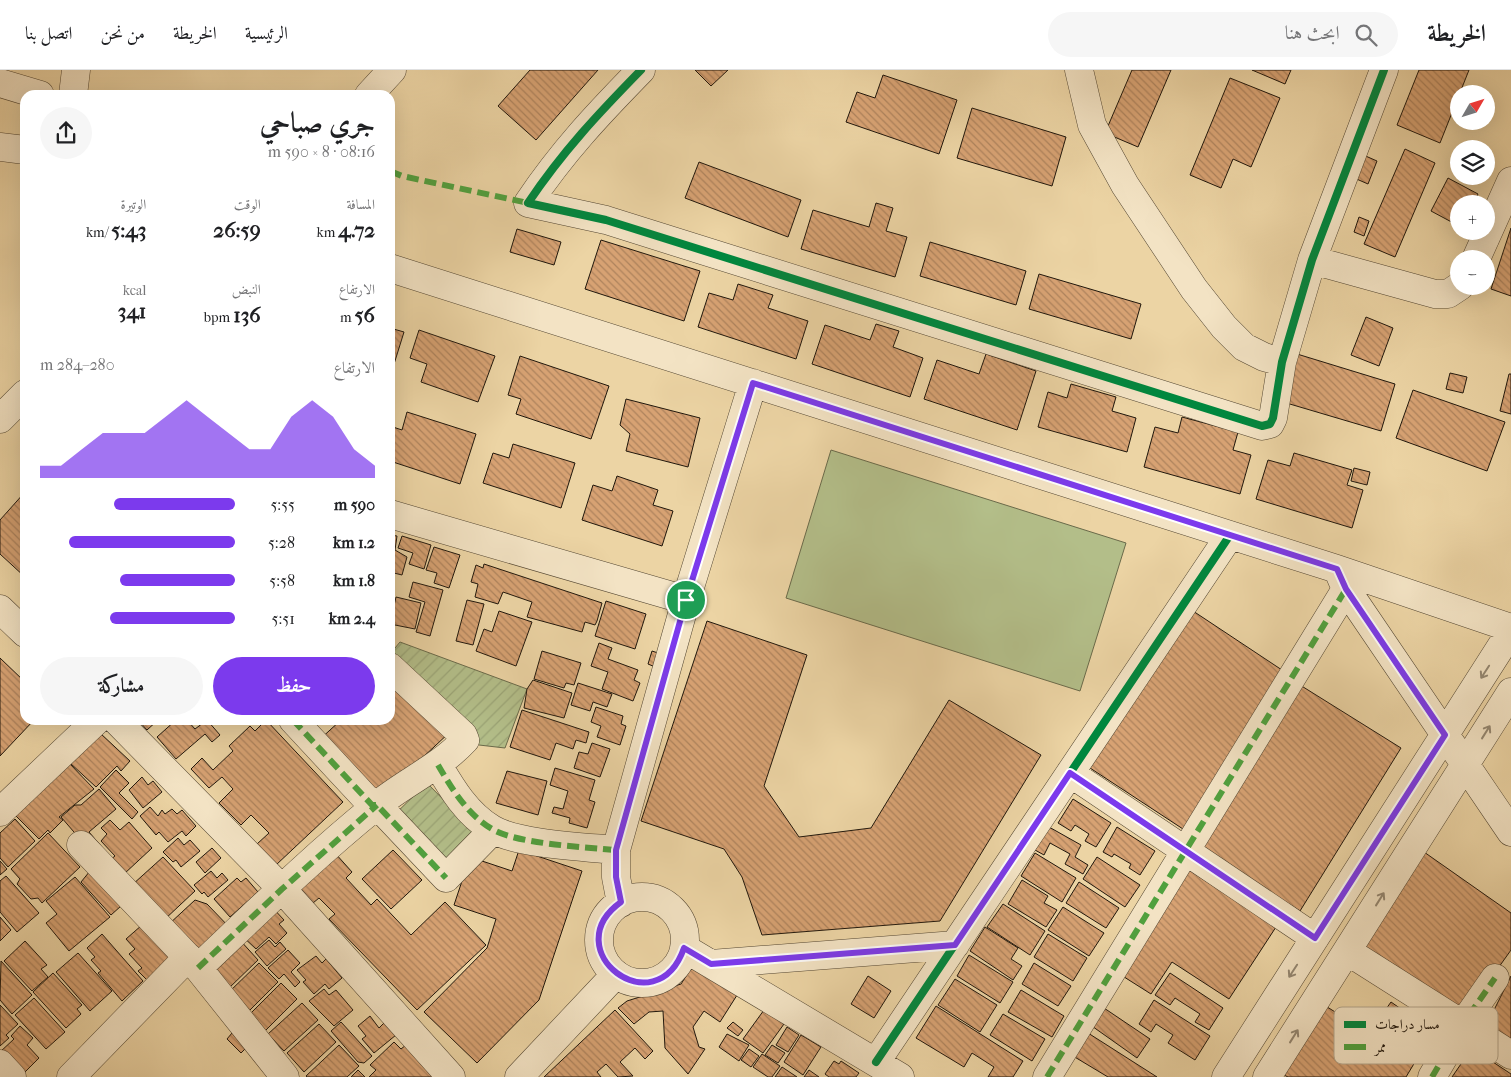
<!DOCTYPE html>
<html lang="ar">
<meta charset="utf-8">
<style>
body{margin:0;font-family:"IM FELL French Canon",Amiri,serif;background:#f6f6f6;color:#202124;direction:rtl;height:100vh;display:flex;flex-direction:column;font-size:19px;white-space:nowrap}
*{box-sizing:border-box;margin:0}
p{font-size:16px;color:#757577}
.icon{flex:none;width:28px;height:28px;fill:none;stroke:currentColor;stroke-width:2;stroke-linecap:round;stroke-linejoin:round}
.map{position:relative;flex:1;overflow:hidden;direction:ltr}
.side{position:absolute;left:20px;top:20px;width:375px;height:635px;display:flex;flex-direction:column;background:#fff;border-radius:15px;box-shadow:0 5px 20px #0002;direction:rtl}
.side>*{flex:none}
.needle{width:32px;rotate:51deg}
.buttons{position:absolute;left:1450px;top:15px;display:grid;gap:10px}
.buttons a{display:grid;place-items:center;width:45px;height:45px;border-radius:50%;background:#fff;box-shadow:0 5px 20px #0002;font-size:25px}
.pin{position:absolute;display:grid;place-items:center;width:42px;height:42px;color:#fff;margin:-21px;border:2px solid #fff;border-radius:50%;box-shadow:0 1px 5px #0007}
.round{display:grid;place-items:center;flex:none;width:52px;height:52px;border-radius:26px;background:#f6f6f6}
.overview{display:flex;align-items:center;justify-content:space-between;height:85px;padding:0 20px}
h1{font-size:28px;font-weight:700;line-height:38px}
.metrics{display:grid;grid-template-columns:repeat(3,1fr);gap:8px;height:85px;padding:5px 20px}
.metrics div{display:grid;align-content:center}
.metrics b{font-size:21px;font-weight:700}
.metrics small{font-size:14px;font-weight:400}
.metrics p{font-size:14px}
.chart{height:140px;padding:10px 20px}
.chart p{display:flex;justify-content:space-between}
.chart svg{width:100%;height:90px;margin-top:5px;fill:#7c3aed;opacity:.7}
.action{display:flex;gap:10px;margin-top:auto;padding:10px 20px}
.action a{flex:1;height:58px;border-radius:30px;background:#7c3aed;color:#fff;font-size:20px;font-weight:700;line-height:58px;text-align:center}
.action a+a{background:#f6f6f6;color:#202124}
ul{padding:0 20px;list-style:none;font-size:16px}
li{display:grid;grid-template-columns:80px 60px 1fr;align-items:center;height:38px}
li i{height:12px;border-radius:6px;background:#7c3aed}
header{display:flex;align-items:center;gap:30px;box-sizing:border-box;height:70px;padding:0 25px;background:#fff;border-bottom:1px solid #e0e0e0}
header strong{font-size:24px}
nav{display:flex;gap:28px;margin-inline-start:auto;font-size:18px}
.search{width:350px;height:45px;background:#f6f6f6;display:flex;align-items:center;gap:12px;box-sizing:border-box;padding:0 18px;border-radius:28px;color:#757577;font-size:19px}
.map>svg:first-child{display:block}
.green{fill:#b3be89;stroke:#6a6a4a}
.garden{fill:url(#garden-furrows);stroke:#6a6a4a}
.building{fill:url(#building-back-hatch);stroke:#20170c}
.lines{fill:none;stroke-linecap:round;stroke-linejoin:round}
.street-casing{stroke:#534632;stroke-width:29}
.street{stroke:#f3e3c4;stroke-width:28}
.quiet{stroke:#50a13e;stroke-width:6;stroke-dasharray:12 6;stroke-linecap:butt}
.cycleway-casing{stroke:#f3e3c4;stroke-width:11}
.cycleway{stroke:#00873e;stroke-width:8}
.oneway{stroke:#948771}
.route-casing{stroke:#fff;stroke-width:10}
.route{stroke:#7c3aed;stroke-width:6}
.key{fill:#f3e3c4;stroke:#b4a68d;stroke-width:1}
.key-label{font-size:14px;fill:#20170c}
</style>
<header>
<strong>الخريطة</strong>
<div class="search"><svg class="icon" aria-label="search" viewBox="0 0 24 24"><circle cx="10" cy="10" r="6"/><path d="M15 15l6 6"/></svg>ابحث هنا</div>
<nav><a>الرئيسية</a><a>الخريطة</a><a>من نحن</a><a>اتصل بنا</a></nav>
</header>
<div class="map">
<svg width="1511" height="1007" viewBox="0 0 1511 1007">
<defs>
<pattern id="garden-furrows" width="10" height="10" patternUnits="userSpaceOnUse" patternTransform="scale(1.25)"><rect width="10" height="10" fill="#b3be89"/><path d="M-1 1l2-2M0 10L10 0M9 11l2-2" fill="none" stroke="#9aa375"/></pattern>
<pattern id="building-back-hatch" width="6" height="6" patternUnits="userSpaceOnUse" patternTransform="scale(1.25)"><rect width="6" height="6" fill="#d7a273"/><path d="M-1 5l2 2M0 0l6 6M5-1l2 2" fill="none" stroke="#ae835d"/></pattern>
</defs>
<rect width="100%" height="100%" fill="#ecd4a4"/>
<filter id="stains"><feTurbulence type="fractalNoise" baseFrequency=".004" numOctaves="4"/><feColorMatrix values="0 0 0 0 .2 0 0 0 0 .09 0 0 0 0 .02 0 0 0 .5 -.17"/></filter>
<radialGradient id="worn" r=".72"><stop offset=".6" stop-color="#630" stop-opacity="0"/><stop offset="1" stop-color="#630" stop-opacity=".3"/></radialGradient>
<!-- green -->
<path class="green" d="M831 380 1126 473 1080 621 786 528Z"/>
<!-- garden -->
<path class="garden" d="M400 572 527 619 505 678 479 675 390 596V584Z
M427 713 480 767 443 803 390 749Z"/>
<!-- building -->
<path class="building" d="M530 0H598L536 70 498 36Z
M695 0H728L711 16Z
M1132 0H1171L1138 77 1105 63Z
M1252 0H1291L1285 14Z
M1419 0H1469L1440 73 1397 55Z
M883 5 957 30 939 84 846 52 857 22 875 28Z
M1230 8 1280 28 1251 97 1233 89 1221 118 1190 105Z
M972 38 1066 67 1052 116 957 88Z
M1405 79 1435 93 1395 187 1364 174Z
M1361 84 1377 91 1368 114 1352 107Z
M699 92 801 130 788 167 685 128Z
M1448 108 1478 124 1473 134H1459V156L1431 141Z
M876 133 893 138 886 161 907 167 895 207 801 179 813 140 869 157Z
M1359 147 1369 151 1364 166 1354 162Z
M1511 158V226L1491 219Z
M517 159 561 172 554 195 510 182Z
M601 170 700 201 684 251 585 219Z
M930 172 1026 201 1016 235 920 206Z
M1039 204 1141 234 1131 269 1029 239Z
M738 214 773 225 768 238 808 251 796 289 698 257 709 223 733 230Z
M1366 247 1393 258 1379 296 1351 285Z
M876 254 899 261 893 277 923 288 910 327 812 294 825 255 870 270Z
M390 258 404 262 390 307Z
M419 260 495 286 478 332 421 312 427 294 410 288Z
M986 284 1036 301 1017 360 924 329 937 290 979 304Z
M1297 284 1395 314 1381 361 1283 332Z
M520 286 609 316 591 369 516 344 521 329 508 325Z
M1450 303 1467 307 1463 323 1446 319Z
M1509 304H1511V344L1500 341Z
M1071 314 1116 327 1112 341 1136 348 1127 382 1038 357 1048 322 1067 328Z
M1413 320 1505 352 1487 401 1396 368Z
M626 329 700 348 688 397 626 381 630 364 620 355Z
M407 342 476 364 460 414 390 391V356L402 360Z
M1182 347 1238 362 1233 380 1251 385 1240 424 1144 397 1155 357 1178 363Z
M513 374 575 393 561 438 483 413 493 383 509 388Z
M1294 383 1352 400 1347 415 1363 420 1352 458 1256 429 1268 390 1290 396Z
M1354 398 1370 402 1367 415 1351 411Z
M617 406 658 420 653 435 673 441 662 476 582 450 593 415 612 421Z
M25 422V507L0 484V450Z
M390 465 397 466 395 480 407 487 402 505 390 502Z
M402 466 431 475 424 499 409 494 413 483 398 478Z
M434 477 460 485 449 518 434 513 437 503 426 500Z
M484 494 602 533 597 551 595 555 585 552 582 562 527 547 532 532 503 522 498 534 475 527 478 514 471 512 476 495 483 498Z
M413 512 443 520 430 566 416 562 425 532 409 527Z
M396 527 421 533 415 559 390 554Z
M467 530 484 534 473 575 456 571Z
M606 531 646 544 635 579 595 566Z
M499 541 532 552 516 596 476 581 484 559 492 562Z
M1193 541 1285 602 1183 759 1090 698Z
M707 551 807 585 764 716 799 767 871 758 949 630 1041 685 940 851 762 865 742 807 724 779 641 751Z
M599 573 612 578 608 589 638 600 634 610 640 613 633 631 602 619 608 602 591 596Z
M542 581 581 593 574 615 566 613 564 618 534 609Z
M652 581 664 585 660 599 648 594Z
M0 588 25 612V650H34L0 686Z
M390 607 450 662 375 732 318 671 341 650H390Z
M533 610 572 623 564 648 524 638 527 619Z
M578 613 612 624 607 637 593 632 590 641 571 635Z
M1300 615 1401 678 1300 841 1199 778Z
M596 637 623 646 621 654 626 656 620 675 597 667 601 656 591 652Z
M522 640 589 662 586 673 576 670 573 679 556 673 550 690 510 677Z
M138 650H158L147 660Z
M176 650H187L195 659 207 650 220 665 212 672 205 664 176 689 157 667Z
M266 650 343 732 276 795 257 774 269 763 251 745 241 755 219 733 233 719 222 707 209 718 191 699 202 688 213 700 233 681 229 676 250 656 255 661Z
M100 663 130 691 121 701 117 696 96 717 71 694Z
M592 673 610 679 600 707 574 698 579 682 588 684Z
M69 693 94 719 59 747 63 750 50 763 48 760 39 769 15 745Z
M555 698 595 710 589 730 595 732 587 758 569 753 570 748 552 743 554 737 563 739 568 721 550 715Z
M116 700 129 713 119 723 138 742 132 749 100 717Z
M507 701 547 711 538 745 496 733Z
M142 707 148 715 153 711 162 722 143 738 129 720Z
M99 719 116 739 89 762 101 776 80 769 61 747 75 735H81Z
M1073 729 1111 753 1096 777 1085 771 1089 764 1075 755 1071 761 1058 753Z
M150 737 158 746 162 740 165 744 172 739 177 744 182 740 196 756 186 766 182 761 168 772 159 762 156 765 140 746Z
M15 749 35 771 8 797 0 788V763Z
M110 750 120 760 129 752 152 778 124 804 110 790 115 786 101 771 107 764 101 758Z
M1049 757 1081 775 1075 787 1088 795 1083 804 1065 794 1070 784 1050 773 1044 785 1035 780Z
M1117 757 1155 781 1140 805 1129 798 1131 794 1114 784 1112 787 1103 782Z
M48 763 80 797 42 833 38 828 31 829 17 814 20 809 11 799Z
M178 768 184 775 190 770 200 781 181 797 176 790 173 792 163 782Z
M212 778 221 788 205 803 196 792Z
M393 780 422 810 391 839 362 809Z
M519 780 582 801 539 930 477 993 424 942 487 878 496 849 454 835 470 787 512 801Z
M1424 782 1511 843V880L1462 949 1358 875Z
M335 783 352 802 346 808 371 835 377 829 411 865 445 832 486 875 417 940 329 849 335 844 319 828 313 833 299 817Z
M1035 783 1076 808 1062 832 1021 806Z
M163 787 195 821 164 850 132 815Z
M1097 787 1140 815 1125 837 1083 809Z
M0 791 7 799 0 805Z
M1189 800 1276 857 1229 929 1172 892 1151 924 1121 905Z
M90 801 121 836 111 845 81 812Z
M211 801 217 808 222 803 228 810 208 827 204 822 202 824 194 815Z
M6 806 39 843 17 862 0 842V811Z
M75 807 110 847 69 881 46 853 57 844 46 831Z
M237 808 241 812 246 808 258 822 230 847 214 829Z
M1022 810 1048 826 1044 833 1057 840 1046 857 1008 834Z
M1079 812 1119 838 1106 858 1066 833Z
M195 830 207 834 232 860 201 890 168 855Z
M1003 834 1045 861 1030 885 987 857Z
M271 836 284 850 279 854 287 863 276 874 269 867 256 879 241 865Z
M1063 837 1104 863 1089 886 1048 860Z
M0 847 11 860 0 871Z
M142 855 171 887 147 910 138 901 142 898 129 884 135 879 126 869Z
M985 857 1018 878 1011 889 1022 896 1013 910 970 881Z
M102 864 143 911 122 931 98 903 101 901 91 890 95 887 87 878Z
M1048 864 1087 888 1073 911 1034 887Z
M239 869 258 890 228 919 208 899Z
M269 870 275 877 280 872 286 879 267 896 255 882Z
M25 871 47 895 41 899 48 907 32 921 4 891Z
M288 880 300 893 291 902 300 912 295 917 284 904 279 909 268 898Z
M78 883 112 921 90 941 56 902Z
M969 885 1013 912 1000 933 957 906Z
M316 886 322 893 326 889 342 908 329 919 325 914 314 924 303 912 306 910 297 900Z
M1 891 32 925 12 944 0 930Z
M259 893 278 912 247 943 228 923Z
M1034 893 1071 916 1058 936 1022 914Z
M692 897 739 922 720 952 704 941 693 957 699 977 705 979 688 1004 665 978 663 941 649 942 634 954 618 938 627 931 681 914Z
M53 903 82 935 77 939 81 944 66 958 33 922Z
M1170 903 1223 938 1209 960 1195 952 1200 944 1175 928 1170 935 1155 925Z
M868 906 891 921 874 948 851 934Z
M1511 906V971L1485 958Z
M955 909 997 935 980 962 938 935Z
M281 913 297 929 264 962 249 945Z
M324 919 329 925 336 920 353 940 334 956 309 931Z
M1021 920 1064 946 1052 967 1008 942Z
M34 928 65 962 46 979 15 945Z
M1154 930 1210 966 1195 990 1168 973 1173 965 1156 954 1151 962 1139 954Z
M1391 932 1434 962 1417 987 1374 956Z
M302 933 318 950 284 981 268 964Z
M0 935 18 954 6 965 9 968 0 976Z
M1324 935 1415 992 1406 1007H1288L1282 1004Z
M936 936 1023 991 1013 1007H988L994 997 972 983 964 997 916 968Z
M1101 936 1150 969 1137 988 1089 954Z
M615 940 653 981 645 989 635 978 620 992 633 1006 618 1007 606 994 597 1002 601 1007H544Z
M764 940 784 954 763 983 743 969Z
M1003 944 1045 969 1032 991 990 965Z
M370 946 379 958 385 952 396 965 374 983 362 969 366 966 358 956Z
M341 952 372 986 364 993 358 992 331 961Z
M733 952 743 960 738 966 727 958Z
M319 954 336 972 304 1002 287 983Z
M20 956 33 968 27 975 39 988 22 1005 0 982 14 969 11 966Z
M787 957 799 965 788 982 776 975Z
M232 963 246 978 241 983 227 969Z
M1088 963 1157 1007H1108L1073 986Z
M727 964 749 975 739 991 719 977Z
M801 965 821 977 803 1005 784 992Z
M394 972 401 979 406 975 437 1007H369L376 1000 370 995Z
M339 975 359 996 347 1007H307L306 1006Z
M772 975 785 983 778 993 765 985Z
M1472 978 1511 1004V1007H1452Z
M749 979 759 986 751 997 741 990Z
M762 984 780 996 772 1007H768L753 997Z
M834 991 839 994 841 991 859 1003 856 1007H829L825 1004Z
M782 997 797 1007H775Z
M358 1000 365 1007H351Z
M809 1000 819 1007H804Z"/>
<g class="lines">
<defs>
<path id="street" d="M641 0C598 44 563 81 528 133L606 150 1262 356 1270 354 1273 348 1282 292 1312 190 1384 0
M1079 0 1092 55 1125 115 1194 219 1224 257 1244 277 1264 287 1282 292
M0 13 40 25
M73 25 76 0
M369 25 392 0
M0 77 25 80
M1476 189 1511 111
M1312 190 1435 224H1448L1460 216
M390 198 1337 499 1511 558
M0 349 25 324
M390 444 686 530
M1340 505 1346 519 1511 762
M0 539 25 563
M116 650 282 819 451 1007
M293 650 372 735H377L446 808 493 760
M438 695C452 719 467 744 492 759 517 774 584 777 616 780
M1070 703 1315 868
M0 742 97 650
M81 775 198 898 285 1007
M599 870a43 43 0 1 1 86 0a43 43 0 1 1-86 0Z
M621 833 616 807V780L686 530 753 313
M684 878 900 1007
M1347 881 1511 985
M711 894 955 875
M198 898C256 843 314 786 376 736 405 712 439 698 465 670L463 665 390 597
M876 992 1230 465
M0 994 12 1007
M71 1007 188 887
M519 1007 616 904
M1047 1007 1346 519
M1226 1007 1511 561
M1267 1007 1511 622
M1432 1007 1463 954 1495 908"/>
</defs>
<!-- street casing -->
<use href="#street" class="street-casing"/>
<!-- street -->
<use href="#street" class="street"/>
<!-- quiet -->
<path class="quiet" d="M390 101 402 106 528 133
M293 650 372 735H377L446 808
M438 695C452 719 467 744 492 759 517 774 584 777 616 780
M198 898 282 819 377 735
M1047 1007 1346 519
M1432 1007 1463 954 1495 908"/>
<defs>
<path id="cycleway" d="M641 0C598 44 563 81 528 133L606 150 1262 356 1270 354 1273 348 1282 292 1312 190 1384 0
M876 992 1230 465"/>
</defs>
<!-- cycleway casing -->
<use href="#cycleway" class="cycleway-casing"/>
<!-- cycleway -->
<use href="#cycleway" class="cycleway"/>
</g>
<!-- one-way arrows -->
<defs><path id="oneway-shaft" d="M-6 0H5M1.5-3L5.5 0L1.5 3" fill="none" stroke-width="1.6" stroke-linecap="round" stroke-linejoin="round" transform="scale(1.25)"/></defs>
<g class="oneway">
<use href="#oneway-shaft" transform="translate(1485 602) rotate(123)"/>
<use href="#oneway-shaft" transform="translate(1486 662) rotate(-58)"/>
<use href="#oneway-shaft" transform="translate(1380 829) rotate(-58)"/>
<use href="#oneway-shaft" transform="translate(1293 901) rotate(123)"/>
<use href="#oneway-shaft" transform="translate(1294 966) rotate(-58)"/>
</g>
<g class="lines">
<defs>
<path id="route" d="M753 313 1337 499 1346 519 1445 665 1315 868 1070 703 955 875 711 894 684 878C656 958 554 880 621 832L616 807V780L686 530Z"/>
</defs>
<!-- route casing -->
<use href="#route" class="route-casing"/>
<!-- route -->
<use href="#route" class="route"/>
</g>
<!-- legend -->
<rect x="1334" y="937" width="164" height="57" rx="8" class="key"/>
<rect x="1344" y="951" width="22" height="7" fill="#00873e"/>
<rect x="1344" y="974" width="22" height="6" fill="#50a13e"/>
<g class="key-label">
<text x="1375" y="959">مسار دراجات</text>
<text x="1375" y="982">ممر</text>
</g>
<rect width="100%" height="100%" filter="url(#stains)"/>
<rect width="100%" height="100%" fill="url(#worn)"/>
</svg>
<div class="buttons">
<a><svg class="needle" viewBox="-14 -14 28 28"><path d="M0-13l5 13h-10z" fill="#e53935"/><path d="M0 13l5-13h-10z" fill="#757577"/></svg></a>
<a><svg class="icon" aria-label="layers" viewBox="0 0 24 24"><path d="M12 4l9 5-9 5-9-5zM3 14l9 5 9-5"/></svg></a>
<a>+</a>
<a>−</a>
</div>
<div class="pin" style="left:686px;top:530px;background:#1e9e55"><svg class="icon" aria-label="arrive" viewBox="0 0 24 24"><path d="M6 21V4h12l-3 4 3 4H6"/></svg></div>
<section class="side">
<div class="overview"><div><h1>جري صباحي</h1><p>08:16 · 8 × 590 m</p></div><a class="round"><svg class="icon" aria-label="share" viewBox="0 0 24 24"><path d="M12 15V3M7 8l5-5 5 5M5 13v7h14v-7"/></svg></a></div>
<div class="metrics">
<div><p>المسافة</p><b>4.72<small> km</small></b></div>
<div><p>الوقت</p><b>26:59</b></div>
<div><p>الوتيرة</p><b>5:43<small> /km</small></b></div>
</div>
<div class="metrics">
<div><p>الارتفاع</p><b>56<small> m</small></b></div>
<div><p>النبض</p><b>136<small> bpm</small></b></div>
<div><p>kcal</p><b>341</b></div>
</div>
<div class="chart"><p><span>الارتفاع</span>280–284 m</p>
<svg viewBox="0 0 160 44" preserveAspectRatio="none"><path d="M0 44V38L10 38L20 30L30 22L40 22L50 22L60 14L70 6L80 14L90 22L100 30L110 30L120 14L130 6L140 14L150 30L160 38V44z"/></svg>
</div>
<ul>
<li><b>590 m</b>5:55<i style="width:62%"></i></li>
<li><b>1.2 km</b>5:28<i style="width:85%"></i></li>
<li><b>1.8 km</b>5:58<i style="width:59%"></i></li>
<li><b>2.4 km</b>5:51<i style="width:64%"></i></li>
</ul>
<div class="action"><a>حفظ</a><a>مشاركة</a></div>
</section>
</div>
